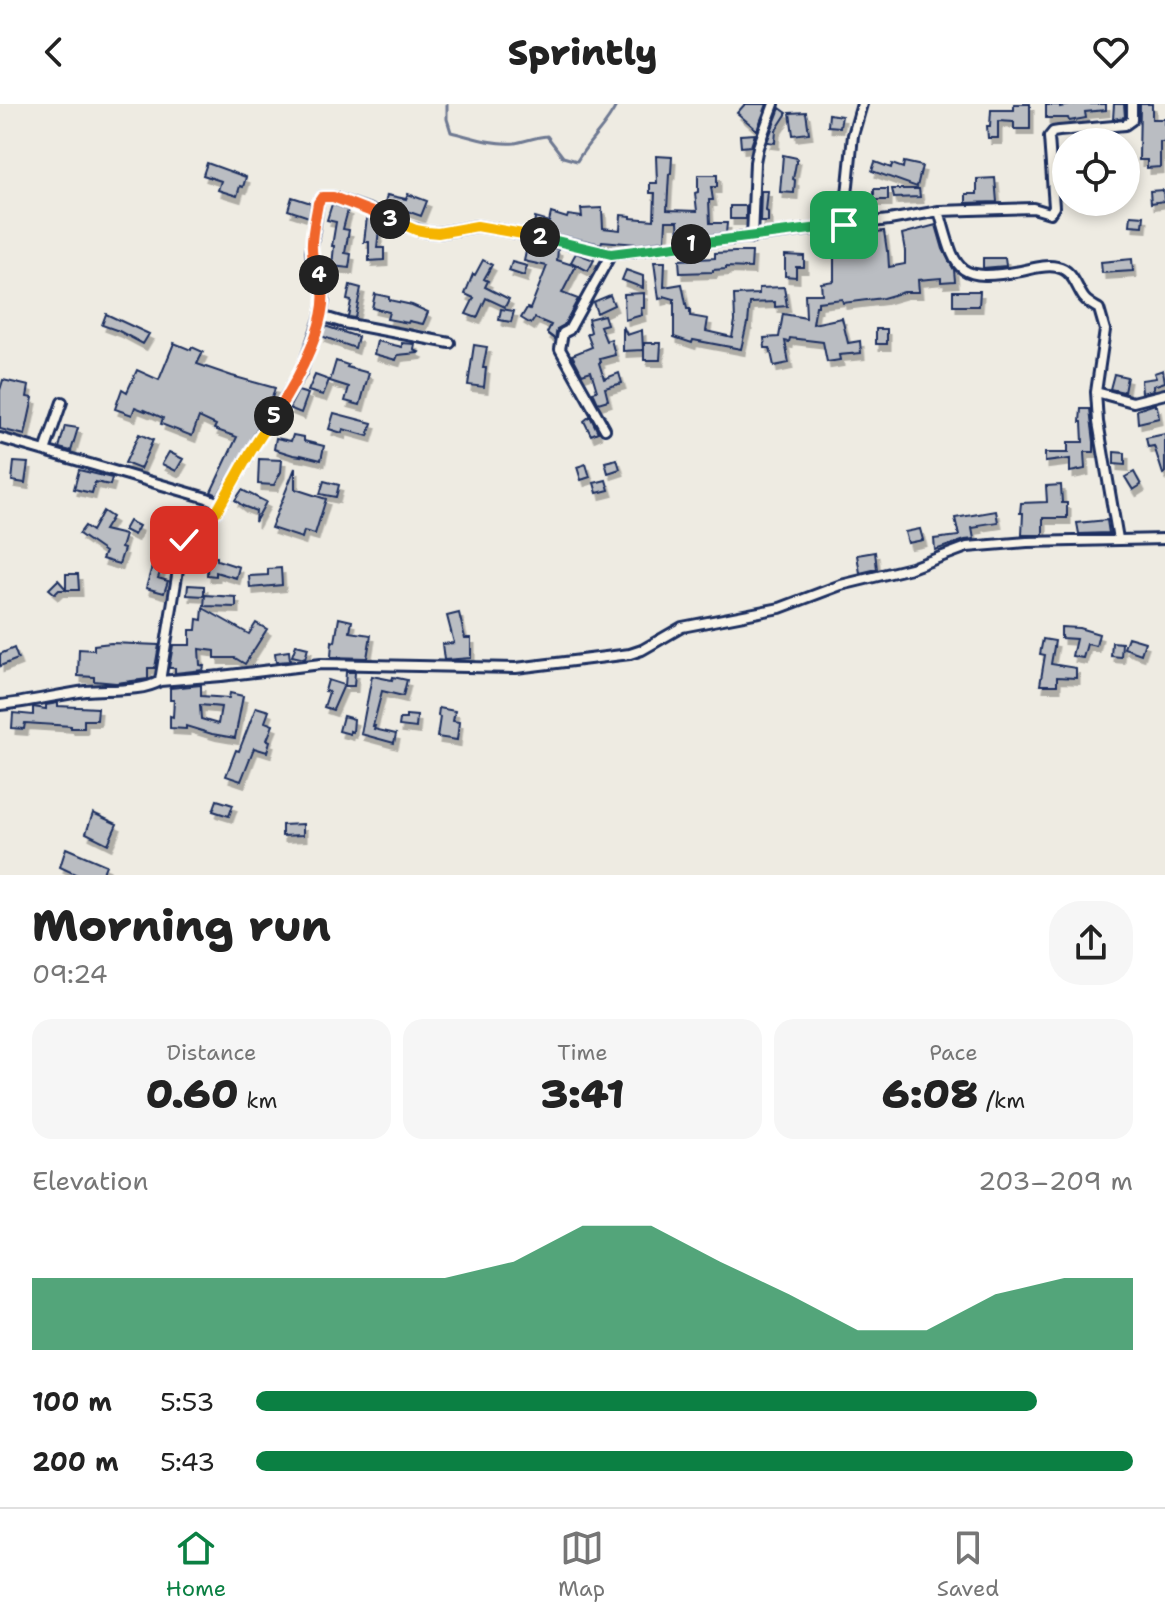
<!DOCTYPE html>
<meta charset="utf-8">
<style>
body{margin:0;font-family:"Shantell Sans",sans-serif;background:#f6f6f6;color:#222;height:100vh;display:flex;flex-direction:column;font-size:30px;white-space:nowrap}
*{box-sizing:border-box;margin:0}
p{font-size:26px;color:#767676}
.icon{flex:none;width:44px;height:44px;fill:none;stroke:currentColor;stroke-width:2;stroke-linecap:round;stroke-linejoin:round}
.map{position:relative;height:771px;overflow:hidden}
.panel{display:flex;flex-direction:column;background:#fff;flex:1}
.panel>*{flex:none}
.tools{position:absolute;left:1052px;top:24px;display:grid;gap:16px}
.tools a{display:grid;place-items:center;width:88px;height:88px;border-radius:50%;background:#fff;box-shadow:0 4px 12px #0003;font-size:40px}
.pin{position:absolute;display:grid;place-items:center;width:68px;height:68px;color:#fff;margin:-34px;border-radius:16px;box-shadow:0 4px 12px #0006}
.km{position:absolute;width:40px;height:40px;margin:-20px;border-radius:50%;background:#222;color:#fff;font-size:22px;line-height:40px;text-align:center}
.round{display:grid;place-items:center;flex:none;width:84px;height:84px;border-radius:32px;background:#f6f6f6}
.overview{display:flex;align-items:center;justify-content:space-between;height:136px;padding:0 32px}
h1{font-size:44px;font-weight:800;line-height:60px}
.metrics{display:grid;grid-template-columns:repeat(3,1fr);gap:12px;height:136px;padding:8px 32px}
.metrics div{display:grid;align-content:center;border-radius:20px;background:#f6f6f6;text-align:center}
.metrics b{font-size:40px;font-weight:800}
.metrics small{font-size:22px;font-weight:400}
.metrics p{font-size:22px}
.chart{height:224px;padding:16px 32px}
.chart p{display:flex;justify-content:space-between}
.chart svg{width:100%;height:144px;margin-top:8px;fill:#0b8043;opacity:.7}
ul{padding:0 32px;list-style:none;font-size:26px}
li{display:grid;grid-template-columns:128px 96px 1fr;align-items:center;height:60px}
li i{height:20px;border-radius:10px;background:#0b8043}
header{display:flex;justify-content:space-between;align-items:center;height:104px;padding:0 32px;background:#fff;font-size:36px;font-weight:800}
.tab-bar{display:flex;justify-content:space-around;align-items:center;height:112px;border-top:2px solid #e0e0e0;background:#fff;font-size:22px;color:#767676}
.tab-bar a{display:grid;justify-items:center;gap:4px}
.tab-bar .selected{color:#0b8043}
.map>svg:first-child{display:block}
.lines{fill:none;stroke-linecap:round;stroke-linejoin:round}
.stream{stroke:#6e7992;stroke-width:3}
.building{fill:#babdc2;stroke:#1b2f5e;stroke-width:2;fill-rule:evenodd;filter:url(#shadow)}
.street-casing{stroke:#1b2f5e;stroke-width:14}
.street{stroke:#f7f3e8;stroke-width:8}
.split-1-casing{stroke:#fff;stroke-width:16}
.split-2-casing{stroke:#fff;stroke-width:16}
.split-3-casing{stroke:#fff;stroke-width:16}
.split-4-casing{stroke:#fff;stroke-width:16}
.split-5-casing{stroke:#fff;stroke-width:16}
.split-6-casing{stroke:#fff;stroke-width:16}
.split-1{stroke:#22a559;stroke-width:10}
.split-2{stroke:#22a559;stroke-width:10}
.split-3{stroke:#f5b400;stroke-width:10}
.split-4{stroke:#f0652b;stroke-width:10}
.split-5{stroke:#f0652b;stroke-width:10}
.split-6{stroke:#f5b400;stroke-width:10}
</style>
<header><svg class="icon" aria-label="back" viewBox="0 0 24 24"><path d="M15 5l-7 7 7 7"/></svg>Sprintly<svg class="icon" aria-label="heart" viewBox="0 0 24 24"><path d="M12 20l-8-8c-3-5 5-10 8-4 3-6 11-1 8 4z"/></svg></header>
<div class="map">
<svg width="1165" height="771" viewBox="0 0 1165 771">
<defs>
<filter id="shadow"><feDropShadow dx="3.5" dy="6" stdDeviation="0" flood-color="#0004"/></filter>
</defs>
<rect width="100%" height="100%" fill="#eeebe2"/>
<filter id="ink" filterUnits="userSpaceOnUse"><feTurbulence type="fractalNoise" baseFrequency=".0125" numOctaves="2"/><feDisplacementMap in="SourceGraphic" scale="16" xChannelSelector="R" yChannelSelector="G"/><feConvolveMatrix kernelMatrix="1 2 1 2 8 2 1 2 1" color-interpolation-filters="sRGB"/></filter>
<g filter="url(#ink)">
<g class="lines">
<!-- stream -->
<path class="stream" d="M447 0V15L451 28C472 33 493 41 515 39 526 37 535 33 547 32L563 53 577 57C589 36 607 22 617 0"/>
</g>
<!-- building -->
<path class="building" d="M745 0H767L757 26 737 9Z
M1014 0H1030V25H1014V18L998 17V34H988L987 22H990L991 6H1014Z
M1075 0H1106V6L1085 8 1086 14 1069 17 1068 14H1046V1H1060V3Z
M1114 0H1124L1125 13 1113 15Z
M1140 0H1152V15H1165V38H1160V63L1147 64V56H1139Z
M780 4 787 9 776 26 775 39 767 38Z
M806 8 809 29 793 31 790 9Z
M829 10 842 12 840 23 828 22Z
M755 30 751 42 741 43 740 31Z
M783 51 797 54 793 75 795 76 794 89 780 88Z
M656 52 672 53 671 69 669 70 667 106 697 107 695 89 698 88V71H717V83H711L713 96H709L710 119H727L726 129 679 134 678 117H666L665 136 637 140 602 137 601 140 533 125 535 114 549 118 551 109 567 114 568 111 582 113 581 105 602 104 603 124 620 126 621 111 631 112V114L654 116 655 89H650V79H657Z
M875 58 891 64 892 60 903 64 904 58 922 62 917 83 872 67Z
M207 59 246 73 243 83 240 82 237 92 218 86 221 77 203 71Z
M995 74 997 98 966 99V90H977V75Z
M874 85H888V96H874Z
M892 85H919L920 93 894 94Z
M1163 86 1164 97 1151 99 1150 87Z
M761 87H768L766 107 768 108V118H760Z
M408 90 427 97 421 112 396 103 395 109 384 104 387 91 406 95Z
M292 93 311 99 309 113 288 106Z
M332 100 348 106 343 125 349 126 345 149 351 150 349 164 332 162 334 142H332L336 118 327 116Z
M730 102H746V115H730Z
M1131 111 1144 112 1143 122 1130 121Z
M367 113 384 120 383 126 379 125 377 144H384V156L369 157V138H364Z
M936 121 943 145 954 166 955 177 941 178V174L918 176 919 188H904L883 194 843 199 842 195 818 198V202H816L813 220 842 214 848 239 860 237 861 249 839 251 840 256 827 258 823 238 790 234 789 238 785 237 789 259 774 262 770 244H765L764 234 779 233 783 210 806 214 805 190H822L821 179 834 177V148L858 147 856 131 884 127 887 147H888L889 163 905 160V147L902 130Z
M546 142 558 145 557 156 576 162 562 189 578 195 564 221 557 225 555 235 547 229 551 221 535 214 531 220 521 214 527 204 530 205 547 162 524 157 527 143 545 147Z
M735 148H752L751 164 726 163V165L713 166V168L680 169 679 156 715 154V149Z
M576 149 594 156 588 167 571 158Z
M785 151 804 152V163H796V173L785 172Z
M983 154H1005L1006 162 983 164Z
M1132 155 1133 167 1102 169 1101 158Z
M483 156 492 161 484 175 488 177 485 183 509 195 505 203 486 194 477 214 466 210 474 194 465 190 473 170 475 171Z
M512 158 527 162 524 172 509 167Z
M654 158H665L664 183 682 180 687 205H690V212L708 215 706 227 732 233 735 217 734 191 759 190V184L784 183 787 202 775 203V198L750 199 748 219H747L741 245 693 236 692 239 674 233V195L664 192V194L659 195Z
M626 166 643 172V184L622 176Z
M350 181 361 184 355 214 348 213 351 197 347 196Z
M953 187H980L979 202H953Z
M644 189V204H641L642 211 625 216 624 190Z
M375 190 389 193V196L412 201 428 208 423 220 409 217 408 219 387 215 389 208 372 204Z
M610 191 614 201 597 209 593 198Z
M501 205 514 207 511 218 499 216Z
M106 210 149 230 143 240 119 227 102 221Z
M604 211 607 220 600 222 606 237 611 235 615 251 600 255 601 258 599 259 604 275 619 269 622 279 605 284 608 296 598 299 593 288 597 287 591 267 582 270 572 251 592 243 587 230 591 228 588 215Z
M325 222 358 233 355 244 321 232Z
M623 222 627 231 642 226 643 246 623 247Z
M876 225H887V240H876Z
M377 237 402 243V239L415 240 414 246 419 248 418 249 398 251 396 256 374 250Z
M174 239 191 246 192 243 203 248 197 260 232 272 275 284 268 308 265 312 263 311 257 325 218 391 211 388 237 333 214 325 216 321 199 313 192 332 161 320 163 314 145 306V307L135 303 132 311 115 305 122 285 127 288 137 266 159 276Z
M644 239H661L660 256H644Z
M474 241 487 243 483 264H486L484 283 468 281Z
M336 257 348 261 347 263 369 269 360 301 345 297 349 283 330 277Z
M1163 266 1165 278 1153 282V286L1142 289 1141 276 1156 274 1154 269Z
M1114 270 1127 273 1124 288 1110 285Z
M315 271 329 276 323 291 308 287Z
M3 276 29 282 27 293 33 294 25 331 0 325V286Z
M298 287 308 290 301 309 289 304Z
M1155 300V302H1157L1159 314 1138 319 1137 306Z
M1081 305H1090L1094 338V348H1084L1085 365 1070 368V355L1045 358V349H1068V338H1083L1082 318H1080Z
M334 309 372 319 368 332 343 325 342 329 329 325Z
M590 312 598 328 591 331 584 317Z
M65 322 78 324 71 347 59 344Z
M139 330 153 336 140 365 125 359Z
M1165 330V369L1163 370 1154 342 1148 343 1146 334Z
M293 331 304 333V337L324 342 321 356 301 351V352L293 351 274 345 276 334 291 337Z
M169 348 183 355 176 367 162 360Z
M1114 348 1125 349V361L1114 360Z
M259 355 282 356 281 368 274 381 258 380Z
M617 355 620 365 608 369 605 358Z
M14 358 28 359 25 379 12 377Z
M586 360 590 373 581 376 577 363Z
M295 364V385L326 395 315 430 304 427 302 434 271 424Z
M79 366 112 374 110 381 95 378 92 389 74 385Z
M1134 368 1141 381 1133 386 1125 373Z
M606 376 609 386 597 389 594 379Z
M324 377 339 381 336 393 320 390Z
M1061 381 1062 399H1067V414H1043V431H1022L1023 409H1020L1021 399 1047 398 1046 382Z
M242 386 266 398 255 418 256 407 243 402 235 396Z
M103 407 112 413 104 426 125 431 121 444 124 445 119 460 102 455 105 448 79 430 85 422 92 427Z
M996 407 998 418 978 421 979 423 972 424 974 435 965 436 935 446 934 435 959 432 955 414Z
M1107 416 1109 429 1079 430 1077 419Z
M129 417 139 422 134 431 124 426Z
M166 422 180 428 170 451 167 449 158 474 168 477 164 489 146 484 157 444 154 443Z
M920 425 923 436 908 439 905 428Z
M875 448 877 465 860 469 857 451Z
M208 453H217V456L239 463 236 474 216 468V472L207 471Z
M281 464 282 481 250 484 249 472 268 471V465Z
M66 470H78L79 486H59L55 490 49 485 58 476 66 485Z
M188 481 204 482V492L187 491Z
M205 491 236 493V503L204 502Z
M203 504 249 530 256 519 267 525 245 560 235 554H215V547L199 545 200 561 204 562 203 566 175 569V564H169L173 541H190V526H196L197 515 202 516Z
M459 509 465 534H471V554L444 556 442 540 454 539 447 512Z
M339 514 352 517 350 528 371 531 367 554 331 553 332 537 335 538Z
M1061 523 1079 524 1099 530 1096 542 1087 540 1083 554 1072 552 1076 535 1061 534Z
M1128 533 1145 538 1141 550 1124 544Z
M1043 535 1055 537 1051 560 1076 564V574L1057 573V581H1040L1045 551 1040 550Z
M1112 538 1122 539 1121 553 1111 552Z
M111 539 159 541 155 564H148V575L116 579 94 577V573L78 572 79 545 94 546V541Z
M296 541 308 544 305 555 292 552Z
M14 544 18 555 0 562V550Z
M289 547 290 557 276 558 275 549Z
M346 568H355L354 582H345Z
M372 572 392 576 393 573 407 576 403 592 382 587 373 622H375L374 625 396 630 394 639 361 630Z
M328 576 344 581 333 606 324 603 329 588 325 587Z
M201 581V592L229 594 230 589 243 592 235 634 212 630 186 622V625L170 624V612L173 613 174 596H170V584ZM200 601 221 603 218 620 201 615Z
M58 599V602L98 604 97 616H84V624H71V622L25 619 24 625 12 624 13 609 33 611V603L46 605V601Z
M256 603 269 607 265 618 273 621 267 636 270 637 267 648 254 644 241 677 226 672 236 646 239 647Z
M439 604 455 607 453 617 459 618 457 636 437 633 440 613 438 612Z
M406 611 417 612 416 624 399 622 400 615H406Z
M343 612 354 615 353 628 350 627V630L339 627Z
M217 696 233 701 229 712 213 707Z
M93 709 117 720 108 740 86 729Z
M303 720V731L282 732V721Z
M66 744 106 761 102 771H77L60 763Z"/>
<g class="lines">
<defs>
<path id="street" d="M939 107C956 165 953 179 1021 167 1032 165 1045 160 1057 163 1073 166 1076 183 1084 194 1088 199 1094 202 1099 205L1105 226 1096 288 1098 318 1118 435
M844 121 853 31 862 0
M752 134 755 58 758 43 774 0
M321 212 344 219 450 239
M1096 288 1133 298 1165 290
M605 325 560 245 563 229 569 226 611 150
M0 334 207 394 221 400
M45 347 62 298
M160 577 221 572 321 560 516 564 630 550 642 546 682 523 780 504 841 481 911 464 967 443 1027 438 1165 435
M0 601C29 598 57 591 86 587 108 585 142 588 160 577L182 441 192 427 217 407 251 347 301 269 321 212 324 197 323 180 313 161 311 148 318 99 322 93H333L379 109 402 121 427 128 438 129 477 122 539 133 611 150 889 116 939 107 1033 104 1050 109 1054 103 1049 33 1053 28 1059 27 1125 21 1132 16V0"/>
</defs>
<!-- street casing -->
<use href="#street" class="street-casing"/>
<!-- street -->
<use href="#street" class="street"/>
</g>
</g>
<g class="lines" filter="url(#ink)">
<defs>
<path id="split-1" d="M691 140 844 121"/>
<path id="split-2" d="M540 133 611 150 691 140"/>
<path id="split-3" d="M390 115 416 126 427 128 438 129 477 122 540 133"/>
<path id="split-4" d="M319 171C306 147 314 124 318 99L322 93H333L390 115"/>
<path id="split-5" d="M274 312C295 281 337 207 319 171"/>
<path id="split-6" d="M184 436 192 427 217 407 251 347 274 312"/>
</defs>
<!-- split-1 casing -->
<use href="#split-1" class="split-1-casing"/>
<!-- split-2 casing -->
<use href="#split-2" class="split-2-casing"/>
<!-- split-3 casing -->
<use href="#split-3" class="split-3-casing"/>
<!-- split-4 casing -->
<use href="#split-4" class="split-4-casing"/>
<!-- split-5 casing -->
<use href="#split-5" class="split-5-casing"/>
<!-- split-6 casing -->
<use href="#split-6" class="split-6-casing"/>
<!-- split-1 -->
<use href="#split-1" class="split-1"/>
<!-- split-2 -->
<use href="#split-2" class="split-2"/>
<!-- split-3 -->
<use href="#split-3" class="split-3"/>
<!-- split-4 -->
<use href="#split-4" class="split-4"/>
<!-- split-5 -->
<use href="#split-5" class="split-5"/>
<!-- split-6 -->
<use href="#split-6" class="split-6"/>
</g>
</svg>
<div class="tools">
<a><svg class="icon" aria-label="locate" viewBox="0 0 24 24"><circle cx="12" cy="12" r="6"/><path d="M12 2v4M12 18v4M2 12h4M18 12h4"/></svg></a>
</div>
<div class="pin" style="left:844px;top:121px;background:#1e9e55"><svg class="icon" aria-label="arrive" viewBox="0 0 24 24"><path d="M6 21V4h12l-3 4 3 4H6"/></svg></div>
<div class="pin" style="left:184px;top:436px;background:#d93025"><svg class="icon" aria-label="check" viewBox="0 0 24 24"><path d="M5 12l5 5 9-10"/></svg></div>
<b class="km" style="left:691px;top:140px">1</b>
<b class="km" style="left:540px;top:133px">2</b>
<b class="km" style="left:390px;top:115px">3</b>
<b class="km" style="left:319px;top:171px">4</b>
<b class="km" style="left:274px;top:312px">5</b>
</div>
<section class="panel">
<div class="overview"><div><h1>Morning run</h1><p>09:24</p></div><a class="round"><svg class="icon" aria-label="share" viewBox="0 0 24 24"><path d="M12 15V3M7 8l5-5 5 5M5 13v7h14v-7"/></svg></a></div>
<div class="metrics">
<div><p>Distance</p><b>0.60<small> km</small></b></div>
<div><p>Time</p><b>3:41</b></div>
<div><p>Pace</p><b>6:08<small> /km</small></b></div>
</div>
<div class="chart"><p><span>Elevation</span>203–209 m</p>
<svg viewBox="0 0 160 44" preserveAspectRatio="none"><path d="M0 44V22L10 22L20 22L30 22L40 22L50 22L60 22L70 17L80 6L90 6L100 17L110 27L120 38L130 38L140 27L150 22L160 22V44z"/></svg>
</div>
<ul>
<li><b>100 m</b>5:53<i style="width:89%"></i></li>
<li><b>200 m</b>5:43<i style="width:100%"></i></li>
</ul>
</section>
<nav class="tab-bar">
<a class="selected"><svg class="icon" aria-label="home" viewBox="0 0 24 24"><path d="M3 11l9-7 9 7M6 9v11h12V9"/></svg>Home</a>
<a><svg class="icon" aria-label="map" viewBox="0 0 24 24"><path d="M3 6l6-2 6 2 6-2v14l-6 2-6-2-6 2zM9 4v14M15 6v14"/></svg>Map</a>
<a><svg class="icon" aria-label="saved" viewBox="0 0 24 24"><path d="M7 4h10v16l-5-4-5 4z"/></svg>Saved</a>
</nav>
